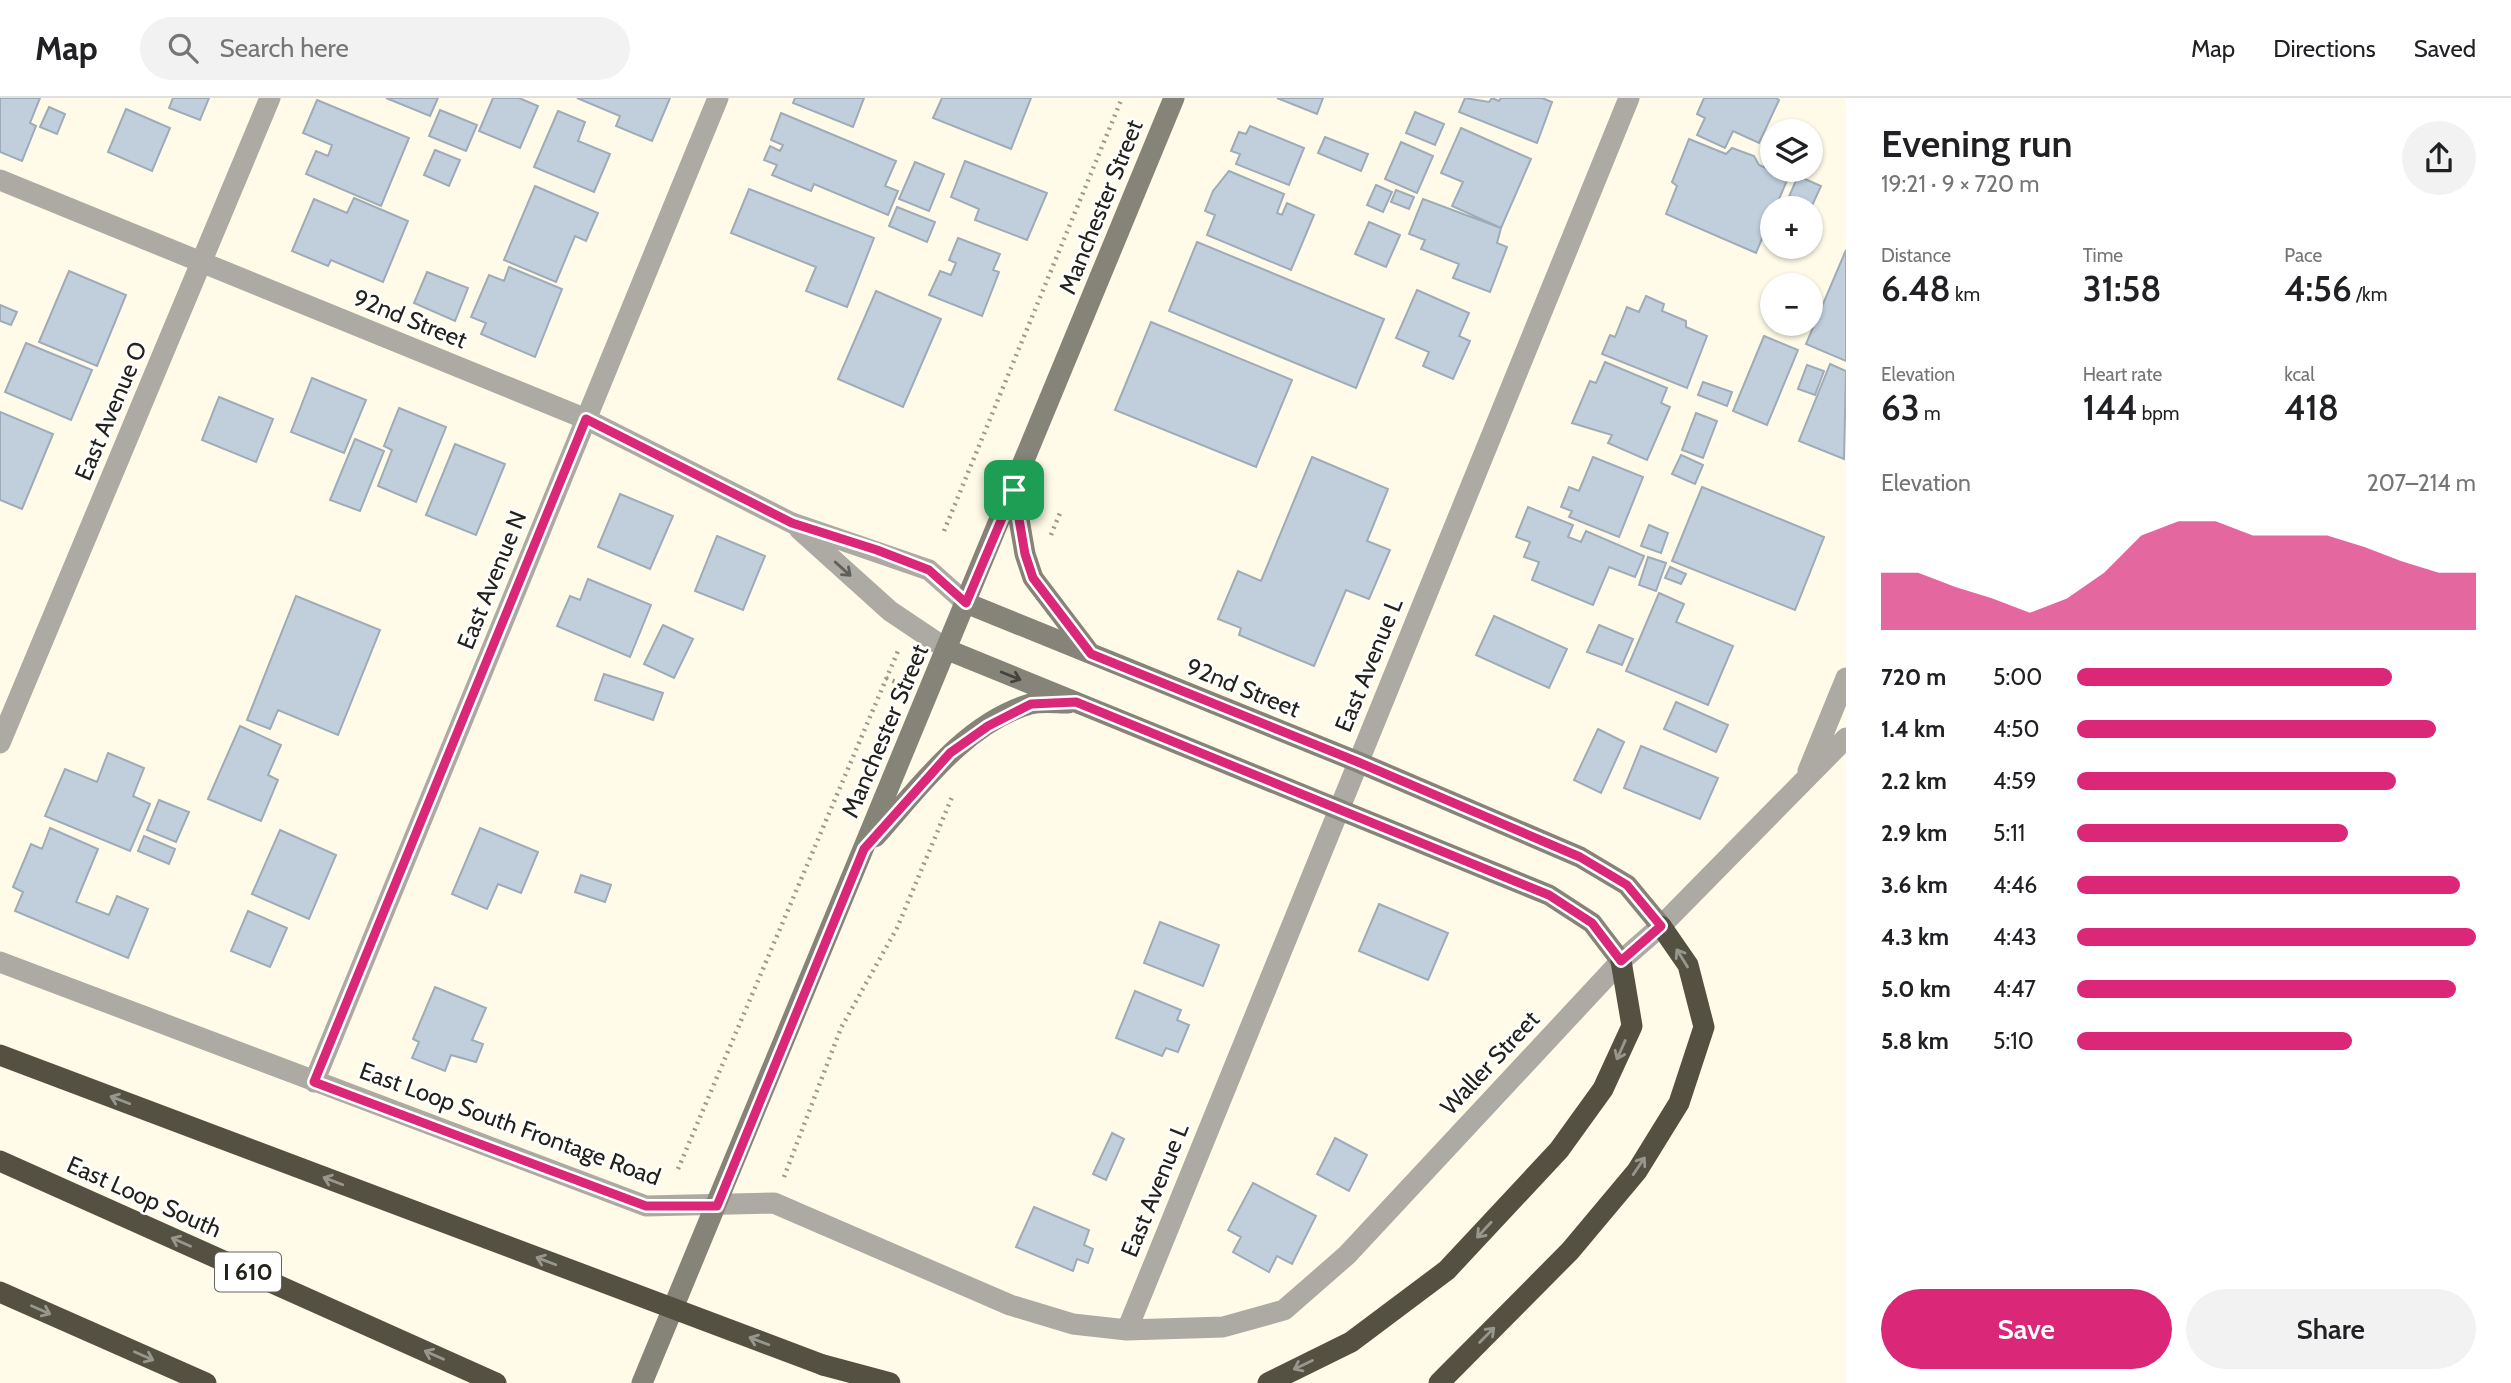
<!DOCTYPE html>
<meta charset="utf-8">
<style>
body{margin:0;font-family:Cabin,sans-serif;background:#f2f2f2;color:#202124;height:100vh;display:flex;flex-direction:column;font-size:26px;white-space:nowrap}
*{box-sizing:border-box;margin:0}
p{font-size:23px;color:#757577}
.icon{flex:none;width:38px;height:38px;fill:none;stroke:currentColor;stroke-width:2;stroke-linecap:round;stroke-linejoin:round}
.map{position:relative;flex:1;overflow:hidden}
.sheet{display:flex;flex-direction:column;background:#fff;width:665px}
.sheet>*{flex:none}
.controls{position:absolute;left:1760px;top:21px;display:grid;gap:14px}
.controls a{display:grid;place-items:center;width:63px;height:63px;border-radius:50%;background:#fff;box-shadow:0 2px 5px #0004;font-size:35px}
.pin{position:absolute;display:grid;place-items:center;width:60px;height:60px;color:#fff;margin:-30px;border-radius:14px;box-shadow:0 4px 10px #0006}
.round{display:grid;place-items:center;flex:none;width:74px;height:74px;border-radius:37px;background:#f2f2f2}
.head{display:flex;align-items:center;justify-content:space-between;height:119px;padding:0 35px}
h1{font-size:38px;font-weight:600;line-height:52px}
.metrics{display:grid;grid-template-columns:repeat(3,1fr);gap:10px;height:119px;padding:7px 35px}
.metrics div{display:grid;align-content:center}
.metrics b{font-size:35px;font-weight:600}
.metrics small{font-size:19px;font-weight:400}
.metrics p{font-size:19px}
.chart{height:196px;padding:14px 35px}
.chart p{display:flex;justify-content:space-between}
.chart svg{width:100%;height:126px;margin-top:7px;fill:#db2777;opacity:.7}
.primary-button{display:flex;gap:14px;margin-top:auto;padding:14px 35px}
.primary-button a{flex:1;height:80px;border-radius:42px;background:#db2777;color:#fff;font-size:28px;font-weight:600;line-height:80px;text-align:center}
.primary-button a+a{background:#f2f2f2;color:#202124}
ul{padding:0 35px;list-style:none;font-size:23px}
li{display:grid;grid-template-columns:112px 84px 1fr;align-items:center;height:52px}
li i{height:18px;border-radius:9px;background:#db2777}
header{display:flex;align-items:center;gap:42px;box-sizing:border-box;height:98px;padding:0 35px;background:#fff;border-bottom:2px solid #e0e0e0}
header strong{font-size:33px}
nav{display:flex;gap:38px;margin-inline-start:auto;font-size:24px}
.search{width:490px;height:63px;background:#f2f2f2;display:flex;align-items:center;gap:18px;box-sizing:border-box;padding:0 24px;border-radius:38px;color:#757577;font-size:26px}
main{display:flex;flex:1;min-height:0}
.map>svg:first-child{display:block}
.building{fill:#c1cfdd;stroke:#9eabb8;stroke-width:2}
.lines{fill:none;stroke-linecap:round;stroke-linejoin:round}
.path{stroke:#9c9a8c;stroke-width:4.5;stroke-dasharray:2 5;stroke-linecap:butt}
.street{stroke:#acaaa2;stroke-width:21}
.secondary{stroke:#868378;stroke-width:21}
.highway{stroke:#545142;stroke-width:21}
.highway-bridge{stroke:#545142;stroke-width:21}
.oneway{stroke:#605f57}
.oneway2{stroke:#45433b}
.oneway3{stroke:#98978e}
.route-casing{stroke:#fff;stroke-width:14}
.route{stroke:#db2777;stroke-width:9}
.labels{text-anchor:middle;stroke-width:5;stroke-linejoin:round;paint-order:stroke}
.shield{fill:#fff;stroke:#64645f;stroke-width:2}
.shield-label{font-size:23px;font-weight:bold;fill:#22211a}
.street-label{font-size:24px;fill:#22211a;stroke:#fff}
</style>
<header>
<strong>Map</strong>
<div class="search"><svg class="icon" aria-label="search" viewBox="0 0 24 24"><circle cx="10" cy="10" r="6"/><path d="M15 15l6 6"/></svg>Search here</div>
<nav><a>Map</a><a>Directions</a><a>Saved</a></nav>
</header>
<main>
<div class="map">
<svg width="1846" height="1285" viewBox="0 0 1846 1285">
<rect width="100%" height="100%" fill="#fffbe8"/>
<!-- building -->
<path class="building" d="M0 0H40L30 25 36 28 22 63 0 54Z
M173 0H209L200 22 169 10Z
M386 0H438L430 18Z
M493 0H519L538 8 520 50 479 33Z
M577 0H670L652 43 616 28 620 18Z
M795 0H864L853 29 793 5Z
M942 0H1031L1011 51 933 20Z
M1277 0H1323L1317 16Z
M1465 0 1489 4 1492 0 1499 3 1501 0H1542L1552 4 1537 45 1459 14Z
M1704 0H1776L1779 2 1759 45 1733 33 1725 50 1697 37 1705 20 1697 16Z
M317 2 409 40 381 108 306 76 316 53 328 58 332 47 303 35Z
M49 9 65 16 57 36 40 29Z
M126 11 170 30 152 73 108 54Z
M440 12 477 27 466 53 429 38Z
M558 13 585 24 578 43 610 56 594 94 534 69Z
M1415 14 1444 26 1435 47 1406 35Z
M781 15 896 63 885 88 898 93 888 117 814 86 811 93 772 77 777 67 764 62 770 48 780 53 783 47 771 42Z
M1250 28 1304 50 1289 87 1236 66 1240 56 1231 53 1239 34 1246 36Z
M1461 30 1531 61 1501 130 1452 108 1463 84 1441 75Z
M1325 39 1368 56 1361 73 1318 55Z
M1689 41 1726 56 1732 50 1754 58 1759 67 1788 80 1756 155 1666 116 1677 88 1672 84Z
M1401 44 1433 58 1417 95 1385 81Z
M435 52 460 62 449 88 424 77Z
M965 63 1047 95 1027 142 975 122 979 111 951 99Z
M915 64 944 76 929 113 899 101Z
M1229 73 1284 96 1277 115 1282 117 1287 105 1314 117 1291 172 1207 137 1215 117 1205 113 1213 93Z
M1798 78 1821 88 1811 110H1784Z
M1376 87 1392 94 1383 114 1367 107Z
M535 88 598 115 586 143 575 138 556 184 504 162Z
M749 91 874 140 847 209 806 193 816 169 731 135Z
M1396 92 1414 99 1409 111 1391 104Z
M354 100 408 123 383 184 331 162 328 168 292 153 314 101 347 115Z
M1423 101 1501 130 1497 145 1507 149 1490 194 1453 180 1459 166 1421 151 1425 142 1409 136Z
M897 109 935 124 927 144 889 128Z
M1369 124 1400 137 1386 169 1355 156Z
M958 140 1000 156 993 172 999 174 982 218 929 197 940 173 951 177 956 165 949 162Z
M1197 144 1384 221 1356 290 1169 213Z
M1846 152V263L1806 246Z
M509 169 562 191 535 259 481 236 486 225 471 219 489 177 504 183Z
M69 173 126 197 97 268 39 244Z
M427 174 468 190 455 223 414 205Z
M1417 192 1469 215 1459 238 1470 243 1453 281 1423 268 1429 254 1396 240Z
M876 193 941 221 903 309 838 281Z
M1646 198 1664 206 1662 213 1686 223V229L1707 238 1687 290 1602 256 1610 237 1615 239 1627 209 1639 214Z
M0 207 17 214 11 227 0 223Z
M1151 224 1292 282 1256 369 1115 312Z
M1764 238 1798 252 1767 327 1733 313Z
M26 245 92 272 71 322 5 294Z
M1605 264 1667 290 1661 305 1670 309 1647 362 1608 345 1612 337 1572 325 1590 283 1596 285Z
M1830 266 1846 273 1844 361 1799 343Z
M1807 267 1824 273 1815 297 1798 291Z
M312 280 366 302 344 355 291 334Z
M1703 284 1732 294 1727 308 1698 297Z
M219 299 273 321 256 364 202 342Z
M399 310 446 329 416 404 378 388 392 352 384 348Z
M0 314 53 336 22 411 0 402Z
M1696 315 1717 323 1703 360 1682 352Z
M355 341 384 353 360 413 330 402Z
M455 346 505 366 476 437 426 417Z
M1681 357 1703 367 1695 386 1672 376Z
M1312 359 1388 391 1367 443 1390 452 1369 501 1346 492 1314 568 1239 537 1241 530 1218 521 1238 473 1261 483Z
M1593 359 1643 379 1619 439 1569 419 1572 413 1561 409 1569 389 1579 393Z
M1702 389 1824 439 1795 512 1672 463Z
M620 396 673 418 650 471 598 449Z
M1528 409 1573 427 1568 439 1581 444 1586 433 1644 458 1635 479 1609 469 1593 507 1532 482 1539 464 1524 459 1530 444 1516 439Z
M1649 427 1668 435 1661 455 1641 448Z
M717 438 765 458 743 512 695 493Z
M1648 459 1666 465 1656 493 1639 487Z
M1670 469 1686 476 1681 486 1665 480Z
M588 481 651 507 630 559 557 528 570 498 580 502Z
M1659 495 1684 506 1676 524 1733 548 1708 607 1626 573Z
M296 498 380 532 338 637 278 612 270 631 247 622Z
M1494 518 1567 551 1549 590 1476 557Z
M663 527 693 541 674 580 644 566Z
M1599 527 1633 541 1622 567 1587 554Z
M604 576 663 595 653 622 595 602Z
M1676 604 1728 627 1716 654 1664 631Z
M240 628 281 647 268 677 278 682 261 723 208 701Z
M1598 631 1624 644 1601 695 1574 682Z
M1641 648 1718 680 1700 721 1624 690Z
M108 655 144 670 133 698 150 706 130 753 45 718 65 671 97 684Z
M159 702 189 714 176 744 147 732Z
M50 730 98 751 76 804 109 817 117 798 148 811 128 860 15 813 23 794 13 789 31 746 42 751Z
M480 730 538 754 521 795 498 786 487 811 452 796Z
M280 732 336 757 309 821 252 796Z
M144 738 175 751 169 766 138 753Z
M581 777 611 787 605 804 575 794Z
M1379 806 1448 835 1428 882 1359 853Z
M248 813 287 830 270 869 231 853Z
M1160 824 1219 847 1203 888 1144 865Z
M435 889 486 910 472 942 483 946 476 964 451 957 445 973 412 960 419 944 413 941Z
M1135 893 1181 912 1177 922 1189 927 1178 954 1166 950 1162 958 1116 940Z
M1112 1035 1124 1041 1106 1082 1093 1076Z
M1335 1040 1367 1057 1349 1093 1317 1076Z
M1253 1085 1316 1118 1292 1166 1277 1158 1269 1174 1233 1154 1241 1139 1228 1132Z
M1034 1109 1089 1132 1084 1147 1093 1151 1088 1165 1077 1161 1073 1173 1016 1149Z"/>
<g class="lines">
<!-- path -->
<path class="path" d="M944 433 1122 0
M1051 437 1060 415
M886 580 896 584
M678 1071 898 553
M784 1079 841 930 897 830 952 699"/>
<!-- street -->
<path class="street" d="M0 82 586 321 792 425 929 472 966 505
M799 431 890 513 948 552
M0 645 270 0
M1808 673 1846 580
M0 864 646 1108 774 1105 1010 1207 1073 1226 1127 1232 1223 1229 1284 1212 1347 1157 1621 863 1661 828 1846 640
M314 984 718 0
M1127 1232 1629 0"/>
<!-- secondary -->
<path class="secondary" d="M1014 392 1025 456 1033 480 1090 555
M966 505 1358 664 1580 759 1627 787 1661 828
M948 552 1549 797 1592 825 1621 863
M875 739C919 690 964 626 1030 606 1041 603 1056 605 1068 605
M642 1285 1174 0"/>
<!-- highway -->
<path class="highway" d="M0 1063 496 1285
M0 1194 206 1285
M823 1267 890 1285
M1268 1285 1351 1244 1447 1172 1559 1052 1603 991 1632 928 1621 863
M1439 1285 1570 1153 1637 1073 1679 1005 1704 929 1688 867 1661 828"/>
<!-- highway-bridge -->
<path class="highway-bridge" d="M0 957 823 1267"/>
</g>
<!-- one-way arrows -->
<defs><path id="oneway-shaft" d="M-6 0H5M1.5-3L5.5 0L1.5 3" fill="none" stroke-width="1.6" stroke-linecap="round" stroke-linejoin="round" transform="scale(1.75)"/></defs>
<use class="oneway" href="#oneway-shaft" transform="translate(843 471) rotate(42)"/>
<use class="oneway2" href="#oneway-shaft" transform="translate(1011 578) rotate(22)"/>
<g class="oneway3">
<use href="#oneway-shaft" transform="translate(1682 860) rotate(-122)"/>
<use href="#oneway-shaft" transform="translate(1621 952) rotate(114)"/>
<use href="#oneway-shaft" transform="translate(120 1002) rotate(-159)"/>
<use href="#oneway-shaft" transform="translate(1639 1068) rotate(-56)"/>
<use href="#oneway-shaft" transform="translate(333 1083) rotate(-159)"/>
<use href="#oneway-shaft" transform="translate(1484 1132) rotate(133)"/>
<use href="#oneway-shaft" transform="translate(181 1144) rotate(-156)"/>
<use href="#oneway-shaft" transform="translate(546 1163) rotate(-159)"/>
<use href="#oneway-shaft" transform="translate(41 1212) rotate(24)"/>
<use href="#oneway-shaft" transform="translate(1487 1237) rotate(-45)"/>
<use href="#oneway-shaft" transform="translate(759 1243) rotate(-159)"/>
<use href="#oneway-shaft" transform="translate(434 1257) rotate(-156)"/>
<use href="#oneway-shaft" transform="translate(144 1258) rotate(24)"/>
<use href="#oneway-shaft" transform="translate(1303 1267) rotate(154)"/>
</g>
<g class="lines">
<defs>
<path id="route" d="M586 321 792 425 877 452 929 472 966 505 1014 392 1025 456 1033 480 1091 556 1358 664 1580 759 1627 787 1661 828 1621 863 1592 825 1549 797 1076 604 1031 606 988 628 950 655 864 751 717 1108H646L314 984Z"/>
</defs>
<!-- route casing -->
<use href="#route" class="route-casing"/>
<!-- route -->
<use href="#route" class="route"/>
</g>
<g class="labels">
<!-- shield labels -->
<rect class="shield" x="215" y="1154.5" width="66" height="39" rx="5"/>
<g class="shield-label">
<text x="248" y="1182">I 610</text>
</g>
<!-- street labels -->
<g class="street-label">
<text transform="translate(1101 109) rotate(-68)" y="8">Manchester Street</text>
<text transform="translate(410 221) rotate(22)" y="8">92nd Street</text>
<text transform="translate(111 313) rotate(-67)" y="8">East Avenue O</text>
<text transform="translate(492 482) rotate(-68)" y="8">East Avenue N</text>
<text transform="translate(1369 567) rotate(-68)" y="8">East Avenue L</text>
<text transform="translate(1243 590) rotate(22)" y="8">92nd Street</text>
<text transform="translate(885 633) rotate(-67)" y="8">Manchester Street</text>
<text transform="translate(1490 965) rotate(-47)" y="8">Waller Street</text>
<text transform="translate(510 1026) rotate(20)" y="8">East Loop South Frontage Road</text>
<text transform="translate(1155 1092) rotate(-68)" y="8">East Avenue L</text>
<text transform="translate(144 1099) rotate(24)" y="8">East Loop South</text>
</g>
</g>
</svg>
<div class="controls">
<a><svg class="icon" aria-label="layers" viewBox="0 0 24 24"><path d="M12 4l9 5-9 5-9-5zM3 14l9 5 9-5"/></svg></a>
<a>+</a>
<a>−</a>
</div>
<div class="pin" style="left:1014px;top:392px;background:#1e9e55"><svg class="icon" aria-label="arrive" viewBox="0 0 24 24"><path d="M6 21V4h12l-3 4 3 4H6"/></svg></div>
</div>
<section class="sheet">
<div class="head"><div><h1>Evening run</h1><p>19:21 · 9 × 720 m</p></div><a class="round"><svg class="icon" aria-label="share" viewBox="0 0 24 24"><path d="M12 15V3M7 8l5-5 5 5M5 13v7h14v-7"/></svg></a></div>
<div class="metrics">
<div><p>Distance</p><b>6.48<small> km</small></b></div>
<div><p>Time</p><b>31:58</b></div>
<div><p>Pace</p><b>4:56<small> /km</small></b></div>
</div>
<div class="metrics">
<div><p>Elevation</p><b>63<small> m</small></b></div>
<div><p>Heart rate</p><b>144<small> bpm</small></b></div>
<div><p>kcal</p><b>418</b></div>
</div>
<div class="chart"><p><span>Elevation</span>207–214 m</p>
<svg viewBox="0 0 160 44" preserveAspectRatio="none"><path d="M0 44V24L10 24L20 29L30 33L40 38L50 33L60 24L70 11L80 6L90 6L100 11L110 11L120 11L130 15L140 20L150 24L160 24V44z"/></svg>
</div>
<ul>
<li><b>720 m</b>5:00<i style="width:79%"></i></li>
<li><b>1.4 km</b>4:50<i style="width:90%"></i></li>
<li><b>2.2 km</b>4:59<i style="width:80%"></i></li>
<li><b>2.9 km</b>5:11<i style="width:68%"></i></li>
<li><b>3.6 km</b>4:46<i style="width:96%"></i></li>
<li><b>4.3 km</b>4:43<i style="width:100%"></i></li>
<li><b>5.0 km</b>4:47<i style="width:95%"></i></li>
<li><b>5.8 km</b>5:10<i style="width:69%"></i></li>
</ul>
<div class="primary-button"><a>Save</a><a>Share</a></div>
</section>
</main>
